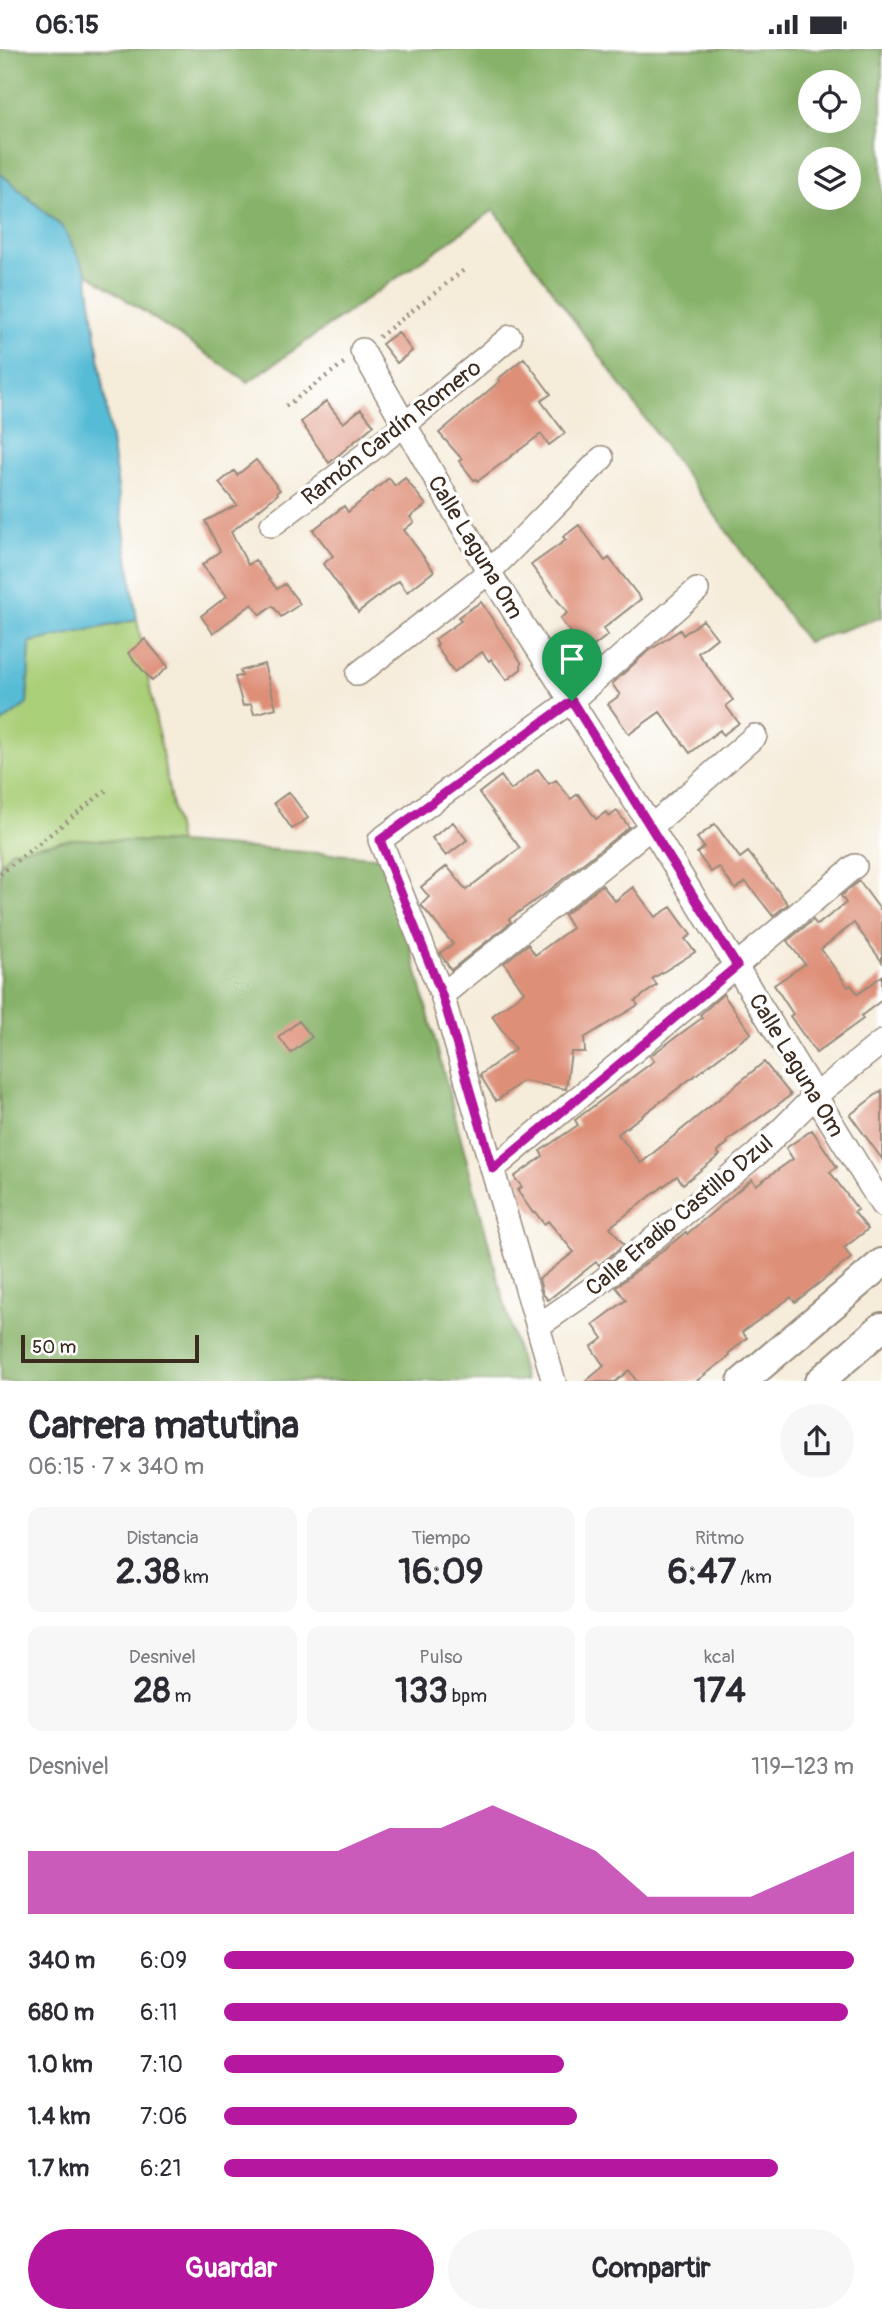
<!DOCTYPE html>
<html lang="es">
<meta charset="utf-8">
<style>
body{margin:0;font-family:Pangolin,sans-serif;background:#f7f7f7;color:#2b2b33;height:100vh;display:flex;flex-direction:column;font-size:26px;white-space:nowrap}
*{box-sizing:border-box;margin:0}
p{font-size:23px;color:#7c7c81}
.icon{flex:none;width:38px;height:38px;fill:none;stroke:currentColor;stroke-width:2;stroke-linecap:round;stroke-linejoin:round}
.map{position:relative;height:1332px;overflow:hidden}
.side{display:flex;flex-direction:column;background:#fff;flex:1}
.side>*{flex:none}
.tools{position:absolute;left:798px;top:21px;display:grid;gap:14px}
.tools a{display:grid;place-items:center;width:63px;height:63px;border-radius:50%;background:#fff;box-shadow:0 7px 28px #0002;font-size:35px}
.scale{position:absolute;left:21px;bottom:18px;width:178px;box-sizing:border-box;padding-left:7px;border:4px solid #3b2a1e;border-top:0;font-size:19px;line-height:24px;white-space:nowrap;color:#3b2a1e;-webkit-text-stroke:5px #fff;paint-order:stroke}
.pin{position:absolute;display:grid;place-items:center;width:60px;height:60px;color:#fff;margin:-72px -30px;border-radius:50% 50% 50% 0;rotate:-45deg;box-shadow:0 0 7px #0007}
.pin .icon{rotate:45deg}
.round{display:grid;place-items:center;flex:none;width:74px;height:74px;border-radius:37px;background:#f7f7f7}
.head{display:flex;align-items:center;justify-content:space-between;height:119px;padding:0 28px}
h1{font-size:38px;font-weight:700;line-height:52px}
.figures{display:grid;grid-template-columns:repeat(3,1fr);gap:10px;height:119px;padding:7px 28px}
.figures div{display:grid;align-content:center;border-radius:14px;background:#f7f7f7;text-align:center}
.figures b{font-size:35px;font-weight:700}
.figures small{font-size:19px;font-weight:400}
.figures p{font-size:19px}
.chart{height:196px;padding:14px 28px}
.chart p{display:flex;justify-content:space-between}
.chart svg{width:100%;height:126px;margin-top:7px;fill:#b5179e;opacity:.7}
.action{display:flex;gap:14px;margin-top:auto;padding:14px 28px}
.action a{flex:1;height:80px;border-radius:42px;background:#b5179e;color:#fff;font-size:28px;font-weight:700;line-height:80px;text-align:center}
.action a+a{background:#f7f7f7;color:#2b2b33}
ul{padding:0 28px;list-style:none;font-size:23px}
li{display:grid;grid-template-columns:112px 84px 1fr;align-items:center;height:52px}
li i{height:18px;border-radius:9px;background:#b5179e}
.status{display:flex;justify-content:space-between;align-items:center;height:49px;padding:0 35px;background:#fff;direction:ltr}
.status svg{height:19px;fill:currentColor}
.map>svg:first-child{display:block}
.green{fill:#aacf79;stroke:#727c4c;stroke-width:2}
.forest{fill:#87b269;stroke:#616e44;stroke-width:2;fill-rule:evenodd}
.water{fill:#56bbd5;stroke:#48727a;stroke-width:2}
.building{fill:#de8f78}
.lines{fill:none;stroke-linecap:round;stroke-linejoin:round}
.minor-casing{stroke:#988b7c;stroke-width:26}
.tertiary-casing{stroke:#988b7c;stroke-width:32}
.path{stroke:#988b7c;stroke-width:4.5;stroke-dasharray:2 5;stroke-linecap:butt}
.minor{stroke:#fff;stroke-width:23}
.tertiary{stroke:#fff;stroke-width:28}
.route-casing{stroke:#fff;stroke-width:14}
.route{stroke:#b5179e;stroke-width:9}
.labels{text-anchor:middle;stroke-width:7;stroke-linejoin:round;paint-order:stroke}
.street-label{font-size:23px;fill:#3b2a1e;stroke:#fff}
</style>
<div class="status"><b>06:15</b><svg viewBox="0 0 49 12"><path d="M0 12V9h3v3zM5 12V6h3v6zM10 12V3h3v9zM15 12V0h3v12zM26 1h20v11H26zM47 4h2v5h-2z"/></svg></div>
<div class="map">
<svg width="882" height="1333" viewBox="0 0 882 1333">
<rect width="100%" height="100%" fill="#fff"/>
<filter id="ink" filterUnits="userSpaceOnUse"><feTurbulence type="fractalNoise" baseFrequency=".0143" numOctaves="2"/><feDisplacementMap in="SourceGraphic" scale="14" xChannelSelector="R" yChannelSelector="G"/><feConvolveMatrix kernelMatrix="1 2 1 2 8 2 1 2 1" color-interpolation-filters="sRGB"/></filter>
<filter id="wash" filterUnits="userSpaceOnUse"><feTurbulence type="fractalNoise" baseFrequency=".00686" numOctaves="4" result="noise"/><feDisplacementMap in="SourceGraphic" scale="28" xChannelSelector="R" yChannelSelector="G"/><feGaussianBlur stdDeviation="1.57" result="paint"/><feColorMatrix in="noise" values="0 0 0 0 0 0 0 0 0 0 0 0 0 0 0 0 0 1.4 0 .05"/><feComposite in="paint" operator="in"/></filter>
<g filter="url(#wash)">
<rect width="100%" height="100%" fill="#f5ecda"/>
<!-- green -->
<path class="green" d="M137 571 179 794 73 790 11 802 0 816V675L27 655 30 593Z"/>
<!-- forest -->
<path class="forest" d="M0 0H882V568L807 593 494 161 248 333 87 224 63 179 0 124ZM810 33H849V72H810ZM810 110H849V149H810Z
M73 790 179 794 387 809 525 1332 0 1333V816L11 802Z"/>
<!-- water -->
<path class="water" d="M0 124 63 179 87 224 137 571 30 593 27 655 0 675Z"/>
<g id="blocks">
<!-- building -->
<path class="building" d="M398 283 412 302 397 314 382 295Z
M524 309 551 345 541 352 565 384 549 396 541 385 478 432 476 430 474 431 459 412 462 410 439 384 500 332 498 330Z
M326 352 343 374 361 360 374 376 329 414 301 373Z
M256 411 280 441 277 443 278 445 231 483 248 516 255 511 277 540 285 535 300 555 281 568 273 557 260 566 252 555 213 584 201 567 227 547 202 516 220 502 205 472 237 456 219 434 234 422 237 426Z
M389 429 395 437 405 429 426 456 410 468 414 473 404 481 434 522 407 543 399 532 358 563 323 515 333 507 313 481 344 457 348 463Z
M579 476 605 512 609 509 641 550 603 580 608 586 586 603 560 570 567 564 531 516 566 491 563 488Z
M481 553 521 613V620L507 631 491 610 489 612 482 603 454 623 436 597 438 595 435 590 461 572 458 568Z
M703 571 717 589 698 604 733 651 726 657 739 674 723 686 720 681 690 704 660 663 629 685 608 655 620 646 612 635 647 603 680 581 683 586Z
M145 590 168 618 152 632 128 604Z
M264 615 276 659 254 665 251 655 243 657 235 628 242 627 240 622Z
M538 720 549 735 556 731 571 750 578 745 596 770 606 763 609 768 617 762 629 778 547 843 509 870 511 873 451 921 440 904 453 895 421 856 429 848 421 838 447 817 466 841 520 799 479 744 501 727 511 741Z
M289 743 308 769 292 780 274 754Z
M453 773 467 791 446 807 432 789Z
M715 775 740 809 748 803 788 855 773 867 746 833 735 840 719 818 711 823 697 804 704 798 697 789Z
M859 832 882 863V913L854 874 821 900 848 938 851 936 858 945 882 927V951L861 967 863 970 816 1004 790 967 793 965 774 936 805 915 787 892 813 871 817 876 846 854 841 847Z
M602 836 615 852 633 838 655 868 671 858 691 886 685 890 695 903 652 930 657 936 635 952 638 956 584 989 585 1003H571L566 1040 523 1032 496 1052 480 1026 515 1000 492 967 524 943 504 914 528 895 535 906 572 879 564 866Z
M723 945 751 984 618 1085 641 1114 764 1013 791 1046 727 1092 728 1094 717 1103 720 1106 683 1135 677 1127 610 1178 624 1196 599 1216 596 1213 548 1251 543 1245 539 1230 574 1203 548 1172 544 1175 535 1163 533 1164 517 1141 522 1138 514 1128 543 1107 540 1102 578 1076 575 1071 654 1012 650 1007 702 969 700 966Z
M299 972 312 988 291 1004 279 988Z
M882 1041V1110L850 1066Z
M812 1081 837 1118 830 1123 858 1161 854 1163 868 1180 844 1199 851 1209 795 1253 791 1248 742 1283 747 1289 728 1305 730 1307 695 1333H637L629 1321 615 1333H585L604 1317 591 1298 603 1289 593 1276 626 1251 616 1238 686 1183 687 1185 752 1130 756 1136 793 1110 786 1099Z"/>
</g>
</g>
<g filter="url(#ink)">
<use href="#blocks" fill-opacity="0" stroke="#988b7c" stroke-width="2"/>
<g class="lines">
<defs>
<path id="minor" d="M362 301 489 523 648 773 882 1156
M272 476 404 376 510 288
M358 625 489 523 602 409
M442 946 651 778 755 687
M493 1120 855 817
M538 1277 597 1236 757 1105 815 1047 882 993
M554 1333 442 946 380 791 572 651 697 541"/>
<path id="tertiary" d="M742 1333 882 1214
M819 1333 882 1278"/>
</defs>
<!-- minor casing -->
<use href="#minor" class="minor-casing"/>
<!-- tertiary casing -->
<use href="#tertiary" class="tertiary-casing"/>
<!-- path -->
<path class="path" d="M379 288 464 221
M286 357 344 314
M0 825 109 739"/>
<!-- minor -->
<use href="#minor" class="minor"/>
<!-- tertiary -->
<use href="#tertiary" class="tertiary"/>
</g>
</g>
<g class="lines" filter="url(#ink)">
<defs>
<path id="route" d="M572 652 737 917 493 1120 442 946 380 791Z"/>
</defs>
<!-- route casing -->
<use href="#route" class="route-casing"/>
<!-- route -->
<use href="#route" class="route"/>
</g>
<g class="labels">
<!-- street labels -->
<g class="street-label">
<text transform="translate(391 383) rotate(-38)" y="8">Ramón Cardín Romero</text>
<text transform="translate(476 498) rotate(59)" y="8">Calle Laguna Om</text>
<text transform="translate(797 1016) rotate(59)" y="8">Calle Laguna Om</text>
<text transform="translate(679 1166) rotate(-40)" y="8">Calle Eradio Castillo Dzul</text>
</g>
</g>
</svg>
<div class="tools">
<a><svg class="icon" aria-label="locate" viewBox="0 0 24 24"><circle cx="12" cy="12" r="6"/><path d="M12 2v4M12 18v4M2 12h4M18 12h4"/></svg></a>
<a><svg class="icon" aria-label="layers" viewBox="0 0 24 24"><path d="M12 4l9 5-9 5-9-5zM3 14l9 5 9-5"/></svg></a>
</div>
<div class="scale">50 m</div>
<div class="pin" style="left:572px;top:652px;background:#1e9e55"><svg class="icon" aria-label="arrive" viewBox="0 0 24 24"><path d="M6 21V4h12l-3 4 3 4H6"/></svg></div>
</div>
<section class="side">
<div class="head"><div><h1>Carrera matutina</h1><p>06:15 · 7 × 340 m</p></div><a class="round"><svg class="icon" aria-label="share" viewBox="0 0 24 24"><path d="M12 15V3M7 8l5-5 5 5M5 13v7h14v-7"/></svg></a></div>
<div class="figures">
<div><p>Distancia</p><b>2.38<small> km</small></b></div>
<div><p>Tiempo</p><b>16:09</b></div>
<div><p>Ritmo</p><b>6:47<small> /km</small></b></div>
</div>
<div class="figures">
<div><p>Desnivel</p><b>28<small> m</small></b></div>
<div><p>Pulso</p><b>133<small> bpm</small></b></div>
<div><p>kcal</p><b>174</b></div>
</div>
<div class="chart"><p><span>Desnivel</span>119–123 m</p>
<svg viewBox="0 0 160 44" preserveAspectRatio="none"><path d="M0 44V22L10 22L20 22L30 22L40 22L50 22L60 22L70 14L80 14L90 6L100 14L110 22L120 38L130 38L140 38L150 30L160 22V44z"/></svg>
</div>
<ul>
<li><b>340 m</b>6:09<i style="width:100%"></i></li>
<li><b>680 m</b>6:11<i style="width:99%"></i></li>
<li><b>1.0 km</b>7:10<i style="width:54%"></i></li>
<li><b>1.4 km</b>7:06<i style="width:56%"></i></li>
<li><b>1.7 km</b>6:21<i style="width:88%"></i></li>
</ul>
<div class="action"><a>Guardar</a><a>Compartir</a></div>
</section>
